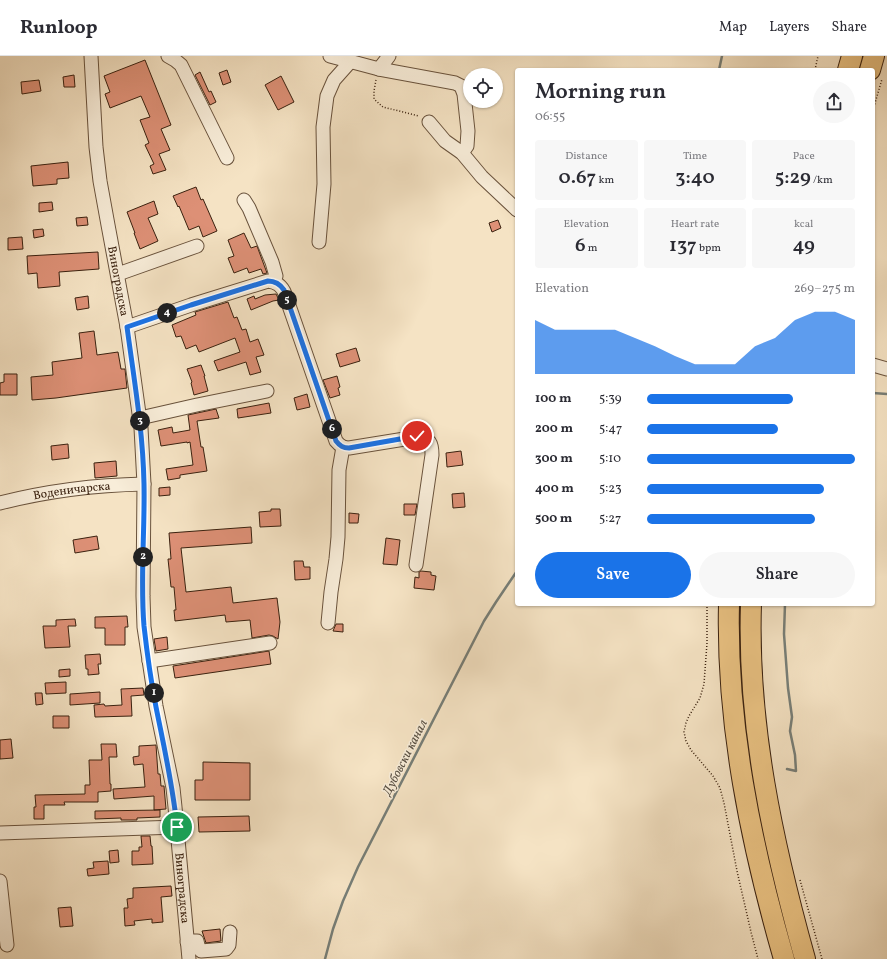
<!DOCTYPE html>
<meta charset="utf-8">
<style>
body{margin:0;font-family:Vollkorn,serif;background:#f7f7f7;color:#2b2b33;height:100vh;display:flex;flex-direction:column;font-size:15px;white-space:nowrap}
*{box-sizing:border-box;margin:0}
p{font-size:13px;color:#7c7c81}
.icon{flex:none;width:22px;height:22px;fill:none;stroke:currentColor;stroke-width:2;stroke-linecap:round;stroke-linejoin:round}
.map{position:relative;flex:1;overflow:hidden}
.details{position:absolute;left:515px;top:12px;width:360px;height:538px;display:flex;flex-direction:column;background:#fff;border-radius:4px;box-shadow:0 1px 3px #0004}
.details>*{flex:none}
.buttons{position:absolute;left:463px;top:12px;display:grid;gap:8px}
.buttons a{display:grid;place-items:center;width:40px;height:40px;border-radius:50%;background:#fff;box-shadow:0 1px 3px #0004;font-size:20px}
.pin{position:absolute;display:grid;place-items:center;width:34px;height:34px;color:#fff;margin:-17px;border:2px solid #fff;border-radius:50%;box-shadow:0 1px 4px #0007}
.km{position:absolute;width:20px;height:20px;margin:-10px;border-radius:50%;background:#222;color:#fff;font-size:11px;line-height:20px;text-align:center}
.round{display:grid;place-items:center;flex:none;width:42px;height:42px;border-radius:21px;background:#f7f7f7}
.headline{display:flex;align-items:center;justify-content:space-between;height:68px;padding:0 20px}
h1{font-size:22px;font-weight:600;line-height:30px}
.figures{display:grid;grid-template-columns:repeat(3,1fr);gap:6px;height:68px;padding:4px 20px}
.figures div{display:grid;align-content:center;border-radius:4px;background:#f7f7f7;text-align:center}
.figures b{font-size:20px;font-weight:600}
.figures small{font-size:11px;font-weight:400}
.figures p{font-size:11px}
.chart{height:112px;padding:8px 20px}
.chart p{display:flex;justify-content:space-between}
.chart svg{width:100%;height:72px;margin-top:4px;fill:#1a73e8;opacity:.7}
.cta{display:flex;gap:8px;margin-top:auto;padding:8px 20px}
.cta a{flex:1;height:46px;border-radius:24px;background:#1a73e8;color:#fff;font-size:16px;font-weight:600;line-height:46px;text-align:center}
.cta a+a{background:#f7f7f7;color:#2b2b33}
ul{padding:0 20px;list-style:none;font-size:13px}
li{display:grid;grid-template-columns:64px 48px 1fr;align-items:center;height:30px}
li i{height:10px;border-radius:5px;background:#1a73e8}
header{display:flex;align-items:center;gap:24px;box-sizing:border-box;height:56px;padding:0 20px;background:#fff;border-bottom:1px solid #e1e1e2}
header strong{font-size:19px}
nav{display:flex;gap:22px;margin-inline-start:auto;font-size:14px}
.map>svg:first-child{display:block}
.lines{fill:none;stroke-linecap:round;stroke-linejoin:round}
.stream{stroke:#777e77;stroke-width:2.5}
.building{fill:#dd9076;stroke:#3a210f}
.minor-casing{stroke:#69523c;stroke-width:15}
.highway-casing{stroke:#3a210f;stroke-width:22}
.path{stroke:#3a210f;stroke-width:1.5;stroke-dasharray:1 2;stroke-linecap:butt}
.minor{stroke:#f8edd9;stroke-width:13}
.highway{stroke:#eac282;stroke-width:20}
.route-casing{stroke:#fff;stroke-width:8}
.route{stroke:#1a73e8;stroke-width:5}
.labels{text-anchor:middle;stroke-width:3;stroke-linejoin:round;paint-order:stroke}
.street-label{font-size:12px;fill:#3a210f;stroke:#f8edd9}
.water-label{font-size:13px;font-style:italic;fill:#595043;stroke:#f8edd9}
</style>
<header>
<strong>Runloop</strong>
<nav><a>Map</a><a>Layers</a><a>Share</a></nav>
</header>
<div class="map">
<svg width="887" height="903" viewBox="0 0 887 903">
<rect width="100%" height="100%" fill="#f5e3c4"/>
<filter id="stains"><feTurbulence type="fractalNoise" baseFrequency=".005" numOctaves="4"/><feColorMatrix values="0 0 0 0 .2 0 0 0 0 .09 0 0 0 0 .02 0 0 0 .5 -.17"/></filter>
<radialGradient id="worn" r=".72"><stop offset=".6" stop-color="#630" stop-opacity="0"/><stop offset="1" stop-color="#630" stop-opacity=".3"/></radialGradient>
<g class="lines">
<!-- stream -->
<path class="stream" d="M719 14 722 0
M873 337 887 338
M785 548 784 578 788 632 792 661 790 675 795 699 796 715 787 713
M325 903 333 873 343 845 358 811 484 565 496 546 517 515"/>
</g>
<!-- building -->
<path class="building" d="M145 4 171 69 161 73 170 94 159 98 166 114 153 118 150 110 154 108 145 89 149 87 140 64 150 61 141 40 110 52 105 38 110 36 104 20Z
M227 14 231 26 223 29 219 17Z
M200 16 209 36 211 35 216 46 210 49 195 19Z
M74 19 75 31H64L63 21Z
M281 20 294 46 278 54 265 29Z
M39 24 41 35 22 38 21 26Z
M68 106 69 122 57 123V128L33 130 31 110Z
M196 131 201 144 203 143 217 175 203 181 199 170 189 174 179 150 178 151 173 140Z
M154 145 158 158 148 162 158 185 140 193 134 177H135L127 156Z
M52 146 53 154 39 156V147Z
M87 161 88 169 77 170 76 162Z
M498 164 501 172 492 176 489 167Z
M43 173 44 180 34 182 33 174Z
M244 177 251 192 257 190 264 209 267 217 263 218 261 213 249 217 247 212 234 217 228 202 234 200 228 184Z
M22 181 23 193 8 194V182Z
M98 196 99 213 59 216 60 230 38 232 37 217 28 218 27 200Z
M276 238 279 244 273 245 251 254 247 243 254 240 255 243 265 239Z
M88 240 89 252 77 254 75 242Z
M228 246 234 262 237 261 242 274 246 273 250 286 258 283 264 299 256 301 261 316 250 319 246 306 218 315 214 305 240 296 235 282 199 296 196 289 186 293 181 280 176 281 172 269 196 259 195 256Z
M94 275 97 299 118 296 121 313H125L127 332 56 342 32 344 31 321 53 319 52 306 82 302 79 277Z
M356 292 360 305 340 311 336 298Z
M201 309 205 320H204L208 335 194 339 191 327 192 326 187 313Z
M4 318H17V339H0V327L4 326Z
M337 320 340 331 338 332 340 339 330 342 323 324Z
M307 338 310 351 297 354 294 342Z
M269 347 271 357 238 362 237 353Z
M216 353 219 362 197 365 201 391H203L207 415 180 419V422L168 424 166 413 193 409 190 386 187 387V386L161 390 158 374 172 371 173 377 190 374 188 359Z
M68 388 69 402 52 404 51 390Z
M461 395 463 409 447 411 446 397Z
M116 405 117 420 95 422 94 407Z
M170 431V439L159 440V432Z
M464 437 465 451 453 452 452 438Z
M404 448H417L415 459H404Z
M271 453H280L281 470 260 471 259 456 271 455Z
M349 457 359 458 358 467H349Z
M251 471 252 487 181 492 186 536 231 531 233 547 277 542 280 566 278 583 273 580 269 579 252 582 250 564 226 566 225 559 175 565 174 554H176L174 531H171L168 503H171L169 477Z
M97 480 99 493 75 497 73 484Z
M386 482 400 484 397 509 383 508Z
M294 505H303L304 511H310V523L295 524Z
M421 515 431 516V519L436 520 434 534 414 532 415 521 419 522V516Z
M127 560 128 571H125V589H105V572H95V561Z
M75 563 76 570H68L70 591 45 592 43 570H56V564Z
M336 568H343V576L333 575Z
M167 581 168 593 156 595 154 583Z
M269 595 271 608 175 622 173 610Z
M100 598 101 608H98L99 618 88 619V613H86L85 599Z
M70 613V620L59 621V614Z
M66 626V637L46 638 45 627Z
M143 632 144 639 131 640 132 660 95 661 94 649 104 648 105 650 122 649 121 633Z
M100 636V647L70 649V638Z
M35 637H42L43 648 36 649Z
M53 660H69V672H53Z
M11 683 13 702 0 703V684Z
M101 688H116L117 701H109L110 728H111V735L98 736V746H64L65 749H44V763H34V751H36L35 739 85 738V729H90L89 704H102Z
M156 689 158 718H160L161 730H164L166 753 154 754V740L114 743 113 733 145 731 143 708 134 709 133 701 139 700V690Z
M203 706 250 707V744H195V724H203Z
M160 754V761L137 762V764H121V762L95 763V755Z
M249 760 250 775 199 776 198 761Z
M141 780H150L151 790H152L153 808 132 809V795H139V791H142Z
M118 794 119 806 110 807 109 795Z
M108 805 109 818 88 820 87 813 94 812 93 806Z
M171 830 172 840 161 841 163 866 152 867V863L134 865 135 869 125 870 124 852H128L127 843 133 842V832Z
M71 851 73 870 60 871 58 852Z
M220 873 221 885 206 887 202 875Z"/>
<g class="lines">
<defs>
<g id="minor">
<path id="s1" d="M91 0 96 91 100 125 108 169 127 271 141 372 144 428 143 540 144 571 156 650 173 732 175 751 189 903"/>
<path d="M168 0 175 4 181 9 227 102"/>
<path d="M330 0 379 13"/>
<path d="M389 0 379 13 455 27 461 30 464 38 468 75 467 90 462 97"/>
<path d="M429 66 445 85 462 97 482 121 517 154"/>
<path d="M244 144 249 152 272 206 276 220 274 226"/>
<path d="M319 186 324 128 323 71 327 40 334 24 350 6"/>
<path d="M118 218 197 190"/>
<path d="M127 271 191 249 268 225C277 226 282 230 285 238L336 385C340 390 343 392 349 392L417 381C430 382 432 387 432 399L416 509"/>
<path d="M873 309 887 313"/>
<path d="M140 362 197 349 267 335"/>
<path id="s2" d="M0 447C47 435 95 429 144 428"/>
<path d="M328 567 331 536 336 503 338 481 339 414 343 391"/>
<path d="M149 605 270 587"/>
<path d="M0 777 177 771"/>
<path d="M0 825 7 889"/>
<path d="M187 886 194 885H197L199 893 201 895 226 893 229 889 230 876"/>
</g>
<path id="highway" d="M848 14 852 0
M870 14 874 0
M729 548C726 668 751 788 784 903
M751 548C747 669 773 788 805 903"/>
</defs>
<!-- minor casing -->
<use href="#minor" class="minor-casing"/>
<!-- highway casing -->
<use href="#highway" class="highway-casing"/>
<!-- path -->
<path class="path" d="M815 14 818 0
M376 24 374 35V43L383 51 419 60
M873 54 882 23
M707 548V587L704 628 700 642 689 660 686 667 684 676 686 685 691 694 713 720 720 732 724 747 737 815 751 876 758 903
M800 824 822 903"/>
<!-- minor -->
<use href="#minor" class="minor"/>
<!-- highway -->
<use href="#highway" class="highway"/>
</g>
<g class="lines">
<defs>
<path id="route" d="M177 771C173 730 164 691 156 651 151 625 147 597 144 570 140 523 145 475 144 428 143 375 134 323 127 271L191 249 268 225C275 225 280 228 284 234L336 385C340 390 343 392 349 392L417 380"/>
</defs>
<!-- route casing -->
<use href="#route" class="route-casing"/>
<!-- route -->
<use href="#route" class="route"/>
</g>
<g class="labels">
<!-- street labels -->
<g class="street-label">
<text dy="4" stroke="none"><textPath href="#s1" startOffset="227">Виноградска</textPath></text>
<text dy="4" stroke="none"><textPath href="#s2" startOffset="73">Воденичарска</textPath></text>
<text dy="4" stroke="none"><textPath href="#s1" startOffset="839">Виноградска</textPath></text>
</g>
<!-- water labels -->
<g class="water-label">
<text transform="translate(404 701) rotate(-63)" y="5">Дубовски канал</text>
</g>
</g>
<rect width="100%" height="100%" filter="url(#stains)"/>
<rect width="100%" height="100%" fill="url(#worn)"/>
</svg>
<div class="buttons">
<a><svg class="icon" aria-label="locate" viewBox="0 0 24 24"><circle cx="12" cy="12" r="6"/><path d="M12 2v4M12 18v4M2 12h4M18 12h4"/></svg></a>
</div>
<div class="pin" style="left:177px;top:771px;background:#1e9e55"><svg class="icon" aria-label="arrive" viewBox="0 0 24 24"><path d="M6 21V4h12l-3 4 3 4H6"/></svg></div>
<div class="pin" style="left:417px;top:380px;background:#d93025"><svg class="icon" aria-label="check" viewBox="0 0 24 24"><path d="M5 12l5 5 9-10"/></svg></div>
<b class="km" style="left:154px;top:637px">1</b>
<b class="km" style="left:143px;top:501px">2</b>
<b class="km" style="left:140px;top:365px">3</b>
<b class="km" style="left:167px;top:257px">4</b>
<b class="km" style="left:287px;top:244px">5</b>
<b class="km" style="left:332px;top:373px">6</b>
<section class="details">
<div class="headline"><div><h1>Morning run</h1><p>06:55</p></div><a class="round"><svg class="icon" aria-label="share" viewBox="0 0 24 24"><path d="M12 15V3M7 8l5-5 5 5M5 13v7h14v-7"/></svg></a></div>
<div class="figures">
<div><p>Distance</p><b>0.67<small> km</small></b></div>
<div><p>Time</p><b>3:40</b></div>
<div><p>Pace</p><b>5:29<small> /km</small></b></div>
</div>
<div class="figures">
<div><p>Elevation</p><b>6<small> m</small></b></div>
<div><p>Heart rate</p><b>137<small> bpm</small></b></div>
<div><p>kcal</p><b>49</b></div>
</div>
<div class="chart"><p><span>Elevation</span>269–275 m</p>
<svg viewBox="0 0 160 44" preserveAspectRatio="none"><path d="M0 44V11L10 17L20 17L30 17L40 17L50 22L60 27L70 33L80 38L90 38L100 38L110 27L120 22L130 11L140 6L150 6L160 11V44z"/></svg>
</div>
<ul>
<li><b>100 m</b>5:39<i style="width:70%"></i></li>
<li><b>200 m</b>5:47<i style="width:63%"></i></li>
<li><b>300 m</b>5:10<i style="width:100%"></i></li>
<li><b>400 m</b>5:23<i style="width:85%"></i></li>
<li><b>500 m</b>5:27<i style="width:81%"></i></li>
</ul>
<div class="cta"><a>Save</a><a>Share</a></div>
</section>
</div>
